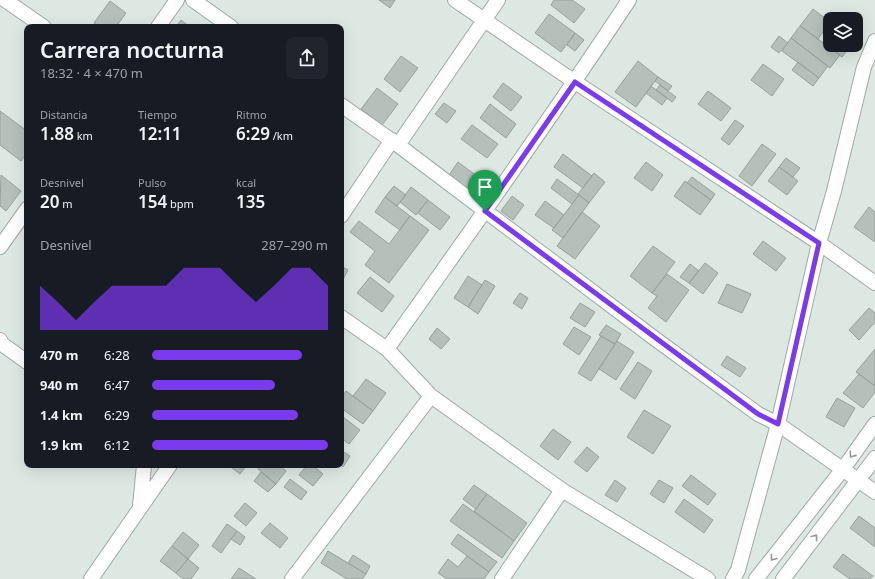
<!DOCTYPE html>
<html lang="es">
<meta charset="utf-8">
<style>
body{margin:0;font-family:"Noto Sans",sans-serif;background:#20242c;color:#f1f3f6;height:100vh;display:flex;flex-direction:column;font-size:15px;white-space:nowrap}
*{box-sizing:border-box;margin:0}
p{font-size:13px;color:#9ea1a6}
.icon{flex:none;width:22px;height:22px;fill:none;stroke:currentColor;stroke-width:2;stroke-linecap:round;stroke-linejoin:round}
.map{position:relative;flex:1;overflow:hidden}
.side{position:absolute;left:24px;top:24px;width:320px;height:444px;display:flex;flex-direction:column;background:#171b24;border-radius:8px;box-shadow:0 4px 16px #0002}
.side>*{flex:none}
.controls{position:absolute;left:823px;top:12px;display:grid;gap:8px}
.controls a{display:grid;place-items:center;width:40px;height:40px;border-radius:8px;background:#171b24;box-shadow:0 4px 16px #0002;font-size:20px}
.pin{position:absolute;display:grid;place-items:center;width:34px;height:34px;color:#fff;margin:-41px -17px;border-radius:50% 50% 50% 0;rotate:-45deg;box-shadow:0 0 4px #0007}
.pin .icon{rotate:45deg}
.round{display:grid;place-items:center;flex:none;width:42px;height:42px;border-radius:8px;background:#20242c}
.headline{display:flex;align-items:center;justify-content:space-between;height:68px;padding:0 16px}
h1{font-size:22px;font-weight:600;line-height:30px}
.stats{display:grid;grid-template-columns:repeat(3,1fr);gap:6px;height:68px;padding:4px 16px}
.stats div{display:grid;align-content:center}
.stats b{font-size:17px;font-weight:600}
.stats small{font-size:11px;font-weight:400}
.stats p{font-size:11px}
.chart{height:112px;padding:8px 16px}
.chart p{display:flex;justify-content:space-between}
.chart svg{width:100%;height:72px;margin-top:4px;fill:#7c3aed;opacity:.7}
ul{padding:0 16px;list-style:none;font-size:13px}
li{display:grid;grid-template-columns:64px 48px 1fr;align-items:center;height:30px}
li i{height:10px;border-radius:5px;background:#7c3aed}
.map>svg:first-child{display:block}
.building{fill:#b6c0bb;stroke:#97a19c}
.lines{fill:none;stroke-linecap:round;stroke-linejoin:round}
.minor-casing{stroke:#a0aaa4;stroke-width:16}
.minor{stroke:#fff;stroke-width:14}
.oneway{stroke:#969896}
.route-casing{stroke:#fff;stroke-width:8}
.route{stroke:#7c3aed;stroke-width:5}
</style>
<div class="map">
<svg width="875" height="579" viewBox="0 0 875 579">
<rect width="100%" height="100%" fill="#dee8e2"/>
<!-- building -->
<path class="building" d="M379 0H395L390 8Z
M554 0H572L585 9 574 23 551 5Z
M110 1 126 13 116 27H100L94 23Z
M813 9 830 22 818 39 800 26Z
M549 14 575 33 561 52 535 33Z
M181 20 190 27H176Z
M800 26 840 55 830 68 791 38Z
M575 33 584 40 575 51 567 45Z
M830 34V45H851L842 57 823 43Z
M779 36 788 43 779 53 771 47Z
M791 38 828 66 819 78 782 51Z
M401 56 418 68 400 92 384 79Z
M638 61 658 77 636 107 615 92Z
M798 62 819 78 813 86 792 70Z
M763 64 784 79 772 96 751 80Z
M658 77 672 86 668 91 655 81Z
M503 83 522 97 511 111 493 97Z
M660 85 676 97 672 102 656 90Z
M651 86 667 98 662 105 646 93Z
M377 88 398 104 382 125 361 109Z
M708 91 731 108 721 121 698 104Z
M444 103 456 111 447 123 435 114Z
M490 104 516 124 506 138 480 118Z
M0 111 27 131V153L21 161 0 145Z
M735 120 744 126 729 145 721 139Z
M472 125 498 144 487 158 461 139Z
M762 144 776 154 752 186 739 176Z
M563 154 592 176 583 188 554 167Z
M786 158 800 168 793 177 779 167Z
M458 162 485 182 475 195 449 175Z
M646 162 663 175 652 191 634 178Z
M779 167 798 181 787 195 768 181Z
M594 173 605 182 589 203 578 194Z
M1 175 21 191 6 211 0 206Z
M692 177 715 194 711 200 687 183Z
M557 179 579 195 572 204 551 188Z
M685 181 711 200 700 215 674 196Z
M394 186 406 195 397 206 385 197Z
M411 187 428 200 416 215 400 202Z
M579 195 589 203 563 238 552 230Z
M512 196 524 205 513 220 501 211Z
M385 197 410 216 400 230 375 212Z
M428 200 450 217 440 230 418 213Z
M545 201 564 215 554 228 535 215Z
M869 207 875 212V242L854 227Z
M582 212 600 226 575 259 557 246Z
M410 216 429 230 389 283 365 265 375 251 350 232 359 221 389 244Z
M763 241 786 258 776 271 753 254Z
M653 246 675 262 652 293 630 276Z
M705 263 718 273 703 294 689 283Z
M690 264 699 271 689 283 680 277Z
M341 266 348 270 341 283Z
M667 274 689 290 666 322 648 308 657 296 652 293Z
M468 276 482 285 468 307 454 298Z
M370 277 394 296 382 312 357 293Z
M485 280 495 286 478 314 468 307Z
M727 284 751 294 742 313 718 303Z
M520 293 528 298 522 309 513 303Z
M580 303 595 312 585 327 570 318Z
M869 308 875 313V322L859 340 849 330Z
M606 325 621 334 615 344 599 335Z
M574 327 591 337 579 355 563 344Z
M437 328 450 339 441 349 429 339Z
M601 336 615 344 591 381 578 373Z
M617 341 634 352 616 380 599 369Z
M875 349V386L856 372Z
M727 356 746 368 740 377 721 365Z
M638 362 652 371 635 399 620 389Z
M859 374 875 386V392L863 408 843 393Z
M366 379 386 393 373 411 353 396Z
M346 391 373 411 363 424 341 408V398Z
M837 398 855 408 844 427 826 417Z
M644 410 671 426 653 454 627 437Z
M343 417 360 430 349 444 341 438V419Z
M553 429 571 442 558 460 540 446Z
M587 447 599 457 587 472 574 462Z
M341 450 350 456 343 467 341 465Z
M228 465H245L246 466 240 474Z
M261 465H279L286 471 276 484 258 469Z
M307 465H312L323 474 313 486 299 475Z
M261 472 276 484 268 492 254 481Z
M691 475 716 494 708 505 682 486Z
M290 479 307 492 301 500 284 487Z
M615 480 626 488 617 502 605 495Z
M659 480 673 488 664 503 650 494Z
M474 485 487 494 476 509 463 499Z
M487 494 527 523 514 541 474 511Z
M684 499 713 520 704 533 675 512Z
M245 503 257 513 246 526 234 516Z
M463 504 514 541 502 558 450 521Z
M859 516 875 528V547L850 528Z
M270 523 288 538 280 548 261 533Z
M227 524 237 531 221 553 212 546Z
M237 531 245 537 240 545 231 539Z
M183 532 199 545 188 559 172 546Z
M458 534 497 562 489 572 451 544Z
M172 546 188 559 176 573 160 561Z
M328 551 366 574 362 579H347L321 563Z
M843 554 873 576 870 579H850L833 567Z
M353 555 370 566 366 574 348 563Z
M467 556 489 572 484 579H447L438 573 448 559 458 567Z
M188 559 199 568 191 579H183L176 573Z
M239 568 256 579H231Z"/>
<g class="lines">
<defs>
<path id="minor" d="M5 0 44 27
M193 0 231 27
M455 0 575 82 819 243 875 283
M158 27 177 0
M341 105 398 145 658 341 758 414 778 424 875 492
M398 145 498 0
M341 216 392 140
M0 247 27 209
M341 317 387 349 431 396 562 490 708 579
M0 340 2 344 27 362
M387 349C469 234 551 118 629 0
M140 506 144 465
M91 579 170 465
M292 579 431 396
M502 579 562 490
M733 579 738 570 778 424 819 243 834 191 864 67 875 41
M756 579 843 469 875 424
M783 579 875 458"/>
</defs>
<!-- minor casing -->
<use href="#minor" class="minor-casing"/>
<!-- minor -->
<use href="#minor" class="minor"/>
</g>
<!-- one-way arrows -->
<defs><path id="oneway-chevron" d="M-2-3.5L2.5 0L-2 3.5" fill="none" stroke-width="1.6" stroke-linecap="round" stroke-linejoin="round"/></defs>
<g class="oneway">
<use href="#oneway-chevron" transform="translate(852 455) rotate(125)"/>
<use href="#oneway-chevron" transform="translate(815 537) rotate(-52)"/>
<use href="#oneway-chevron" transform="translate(773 558) rotate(128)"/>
</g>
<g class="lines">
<defs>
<path id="route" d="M575 82 819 243 778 424 758 414 485 211Z"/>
</defs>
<!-- route casing -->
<use href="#route" class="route-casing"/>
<!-- route -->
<use href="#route" class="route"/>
</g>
</svg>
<div class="controls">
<a><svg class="icon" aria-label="layers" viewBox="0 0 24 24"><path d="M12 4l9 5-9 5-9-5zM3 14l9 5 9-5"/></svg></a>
</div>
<div class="pin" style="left:485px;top:211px;background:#1e9e55"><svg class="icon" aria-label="arrive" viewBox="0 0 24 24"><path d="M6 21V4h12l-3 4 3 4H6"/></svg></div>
<section class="side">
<div class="headline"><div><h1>Carrera nocturna</h1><p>18:32 · 4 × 470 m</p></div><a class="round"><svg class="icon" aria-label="share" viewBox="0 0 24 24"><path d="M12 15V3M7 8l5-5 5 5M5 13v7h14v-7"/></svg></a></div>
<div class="stats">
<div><p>Distancia</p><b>1.88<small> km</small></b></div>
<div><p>Tiempo</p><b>12:11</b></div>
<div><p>Ritmo</p><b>6:29<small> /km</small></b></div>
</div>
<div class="stats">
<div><p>Desnivel</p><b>20<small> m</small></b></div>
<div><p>Pulso</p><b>154<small> bpm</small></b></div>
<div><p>kcal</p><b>135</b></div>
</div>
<div class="chart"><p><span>Desnivel</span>287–290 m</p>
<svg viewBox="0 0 160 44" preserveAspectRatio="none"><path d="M0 44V17L10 27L20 38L30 27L40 17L50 17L60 17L70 17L80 6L90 6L100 6L110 17L120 27L130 17L140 6L150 6L160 17V44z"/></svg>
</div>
<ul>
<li><b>470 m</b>6:28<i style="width:85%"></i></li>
<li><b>940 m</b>6:47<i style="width:70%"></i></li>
<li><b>1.4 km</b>6:29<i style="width:83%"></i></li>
<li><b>1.9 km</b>6:12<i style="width:100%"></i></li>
</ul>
</section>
</div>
